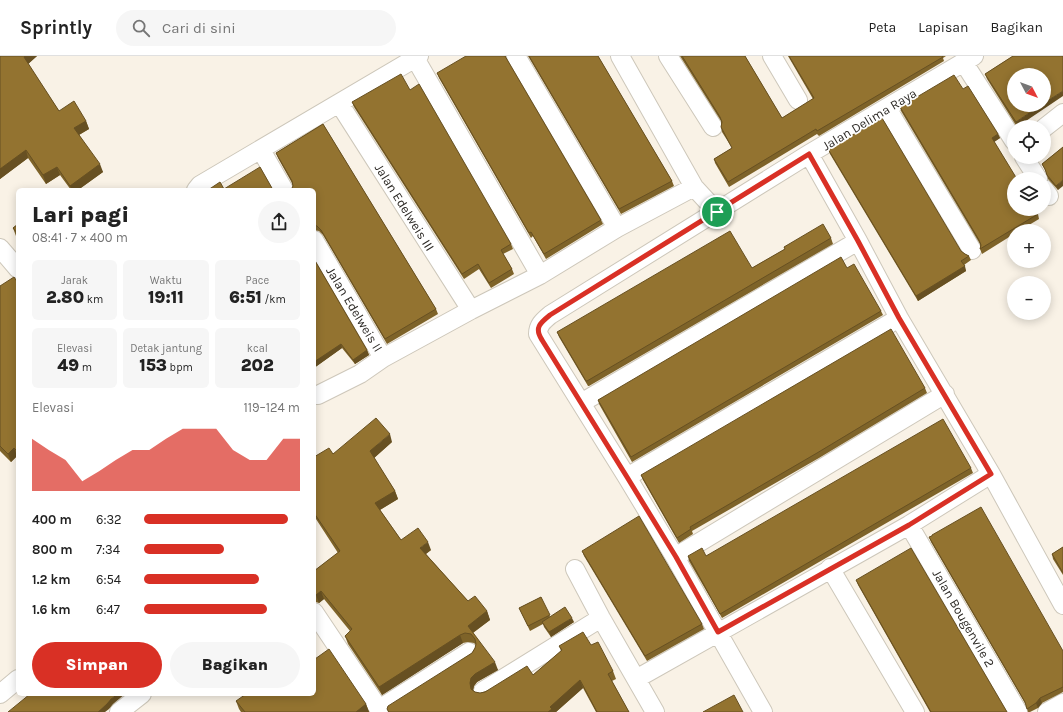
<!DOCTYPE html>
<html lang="id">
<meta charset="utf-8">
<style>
body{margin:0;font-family:Karla,sans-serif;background:#f6f6f6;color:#222;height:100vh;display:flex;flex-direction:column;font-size:15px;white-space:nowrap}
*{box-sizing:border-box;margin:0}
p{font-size:13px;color:#767676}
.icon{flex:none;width:22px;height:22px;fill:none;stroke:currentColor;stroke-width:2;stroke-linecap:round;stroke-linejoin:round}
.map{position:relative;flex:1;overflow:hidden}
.panel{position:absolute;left:16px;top:132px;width:300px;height:508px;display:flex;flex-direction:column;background:#fff;border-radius:6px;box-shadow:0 2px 10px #0003}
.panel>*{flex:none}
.needle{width:26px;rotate:131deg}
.tools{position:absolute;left:1007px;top:12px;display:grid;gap:8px}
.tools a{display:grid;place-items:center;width:44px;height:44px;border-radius:50%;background:#fff;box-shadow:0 2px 10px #0003;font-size:20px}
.pin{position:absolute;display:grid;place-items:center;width:34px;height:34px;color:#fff;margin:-17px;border:2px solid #fff;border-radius:50%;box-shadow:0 1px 4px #0007}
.round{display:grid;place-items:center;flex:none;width:42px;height:42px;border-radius:21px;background:#f6f6f6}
.head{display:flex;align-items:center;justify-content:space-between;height:68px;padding:0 16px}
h1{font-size:22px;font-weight:800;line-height:30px}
.figures{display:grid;grid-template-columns:repeat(3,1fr);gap:6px;height:68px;padding:4px 16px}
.figures div{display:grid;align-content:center;border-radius:6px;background:#f6f6f6;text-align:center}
.figures b{font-size:17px;font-weight:800}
.figures small{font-size:11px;font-weight:400}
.figures p{font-size:11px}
.chart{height:112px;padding:8px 16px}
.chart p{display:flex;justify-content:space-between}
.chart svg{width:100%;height:72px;margin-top:4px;fill:#d93025;opacity:.7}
.button{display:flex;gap:8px;margin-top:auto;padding:8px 16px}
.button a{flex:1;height:46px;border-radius:24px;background:#d93025;color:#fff;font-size:16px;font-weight:800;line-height:46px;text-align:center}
.button a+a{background:#f6f6f6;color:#222}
ul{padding:0 16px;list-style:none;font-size:13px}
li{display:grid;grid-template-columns:64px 48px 1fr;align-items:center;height:30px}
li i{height:10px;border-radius:5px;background:#d93025}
header{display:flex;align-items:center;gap:24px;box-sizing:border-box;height:56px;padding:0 20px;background:#fff;border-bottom:1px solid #e0e0e0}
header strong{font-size:19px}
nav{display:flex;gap:22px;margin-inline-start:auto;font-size:14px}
.search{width:280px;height:36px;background:#f6f6f6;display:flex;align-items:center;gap:10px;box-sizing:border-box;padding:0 14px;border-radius:22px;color:#767676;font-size:15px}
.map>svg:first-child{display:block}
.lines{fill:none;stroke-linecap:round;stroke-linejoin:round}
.street-casing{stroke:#cdc7ba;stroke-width:20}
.street{stroke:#fff;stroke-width:18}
.wall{fill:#7e6329}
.shaded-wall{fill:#675022}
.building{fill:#937330;stroke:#675022}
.route-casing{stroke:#fff;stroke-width:8}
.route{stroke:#d93025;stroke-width:5}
.labels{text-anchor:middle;stroke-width:3.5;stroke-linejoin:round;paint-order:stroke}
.street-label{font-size:13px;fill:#2c2925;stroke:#fff}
</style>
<header>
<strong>Sprintly</strong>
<div class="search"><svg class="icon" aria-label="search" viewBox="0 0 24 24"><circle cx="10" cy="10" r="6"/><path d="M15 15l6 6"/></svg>Cari di sini</div>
<nav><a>Peta</a><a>Lapisan</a><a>Bagikan</a></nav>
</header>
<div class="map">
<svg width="1063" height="656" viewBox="0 0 1063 656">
<rect width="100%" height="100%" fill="#f9f2e6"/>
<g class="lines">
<defs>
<path id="street" d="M516 0 617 172
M620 0 694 131 717 156
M668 0 713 71
M772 0 798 44
M415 2 540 219
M964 7 1014 85
M339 47 471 254
M887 52 972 194
M1044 72 1063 57
M261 94 284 134
M809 98 858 185 899 262 991 418 1063 549
M1024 101 1038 123
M1044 133 1049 140
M196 134 200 129 419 0
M314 184 383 302
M0 192 18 213
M314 339H318L360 318 383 302 471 254 540 219 617 172 694 131
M581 347 858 185
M627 421 899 262
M909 469 1018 656
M675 501 945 338
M830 512 915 656
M575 513 601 562 655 656
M314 556 381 656
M636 623 909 469 991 418
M483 635 601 562
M0 638 18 623
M379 653 469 596
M119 656 142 638
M763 656 675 501 627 421 538 278C538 269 543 265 550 259L809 98 974 0
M1047 656 1063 647"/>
</defs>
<!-- street casing -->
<use href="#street" class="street-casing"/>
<!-- street -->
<use href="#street" class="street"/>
</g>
<!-- wall -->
<path class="wall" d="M0 0H37L28 8 59 55 86 65 89 73 79 79 103 116 78 134H71L60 119 46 128 28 102 0 123Z
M506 0V2L601 164 603 168 546 203 533 180 531 182 439 22 437 17Z
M528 0H598L672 125 674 130 621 158Z
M680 0H745L782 62 813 43 788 0H946L943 2 944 5 819 80 817 78 729 131 715 107 714 103 732 92 722 76 721 71V65Z
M1013 0 1017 71 987 23 985 18Z
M963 33 998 78 1000 82 994 86 1038 158 1039 163 1019 175H1014V178L982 198 980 193V188L901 55 900 51Z
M410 34 511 188 513 193 503 198 512 213 514 218 491 232 479 213 464 223 354 51 352 46Z
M323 68 436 253 438 258 387 288 323 179 319 175 314 174V134H291L293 130 292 127 278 102 276 97Z
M1063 91 1058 134 1048 123 1046 116 1042 108Z
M828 93 965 198 969 200 971 204 964 209 966 215 918 245 830 98Z
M18 168V183L16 180 13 172Z
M831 182 833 188 589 330H588L559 281 557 276 752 212 785 193 784 191Z
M314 203 367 294 369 299 355 308 342 292 314 312Z
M847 212 881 255 883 259 632 406 599 348 598 344Z
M18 227V401L17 400 11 406 0 395V230Z
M925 332 927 337 819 402 692 475 693 478 679 487 643 424 641 419Z
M392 386 374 402 395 435 398 443 380 454 401 484 431 494 426 498 468 545 487 555 490 564 473 577 498 614 477 626 474 630 473 634 475 636 480 637 533 619 561 595 559 590 591 589 613 615 616 623 612 625 629 656H596L583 632 556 656H388L387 653 472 597 475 592 476 589 474 587 468 586 463 587 382 639 348 588 345 580 350 575 324 543 319 547 316 546 314 543V515L338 497 316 463 314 465V401Z
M971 412 973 417 722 562 689 505 688 500H706Z
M929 481 1063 595V636L1042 647 1038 652 1030 656H1028L1026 649 931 486Z
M1063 491V519L1053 503 1052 498Z
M582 495 702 568 704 573 647 605 584 500Z
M856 524 1007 656H930L858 529Z
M541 541 550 561 574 566 551 581 544 571 543 568 530 575 519 552Z
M315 603 366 648 369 656H241L239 653 236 645Z"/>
<!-- shaded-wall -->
<path class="shaded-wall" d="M25 0H37L27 9 24 1Z
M1063 35V40L1017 71 1016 66 1041 49H1044V47Z
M86 65 89 73 77 80 74 72Z
M998 78 1000 82 994 86 992 82Z
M26 94 28 102 0 123V113Z
M100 108 103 116 78 134H72L70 130Z
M57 111 60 119 46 128 43 119Z
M1063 124V130L1058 134 1056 130Z
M965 210 966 215 918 245 916 240Z
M341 288 342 292 314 312V306Z
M367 294 369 299 355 308 353 304Z
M390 378 392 386 373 403 370 395Z
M14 392 17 400 11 406 8 398Z
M395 435 398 443 378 455 375 447Z
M314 458 316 463 314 465Z
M428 486 431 494 423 500 420 492Z
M321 535 324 543 319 547 316 539Z
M487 555 490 564 471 578 468 570Z
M572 562 574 566 551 581 549 576Z
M460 579 463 587 382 639 379 631Z
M495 606 498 614 477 626 474 630 473 635 474 641 470 627 471 622 475 618Z
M580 624 583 632 556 656H548L550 651Z
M118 638H125L113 648 109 653 105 656H98L111 643Z
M1040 642 1042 647 1038 652 1036 647Z
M366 648 369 656H356Z"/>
<!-- building -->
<path class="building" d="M0 0H25L24 1 59 55 74 45 86 65 74 72 100 108 70 130 57 111 43 119 26 94 0 113Z
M466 0H505L601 164 544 198 531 176 529 177 437 17Z
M529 0H598L672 125 619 153Z
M682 0H745L782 62 814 42 789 0H942L943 1 817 75 816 73 728 126 714 103 732 92 721 71 722 66 720 61Z
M1013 0H1063V35L1044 47V19H1014V49H1041L1016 66 985 18Z
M401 18 410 34 419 28 511 188 501 194 512 213 489 227 478 208 462 218 352 46Z
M954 19 963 33 968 30 998 78 992 82 1017 123H1014V153H1035L1038 158 980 193 981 189 979 184 900 51Z
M882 62 961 195 965 198 969 200 961 205 965 210 916 240 828 93Z
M323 68 436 253 385 283 321 174 317 170 314 169V134H291L293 130 292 125 276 97Z
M1063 91V124L1056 130 1047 119 1045 113 1042 108Z
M260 111 273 134H208L220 126 224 133Z
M18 168V178L13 172Z
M823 168 831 182 587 325H586L557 276 730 175 752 212 785 193 784 191Z
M841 201 847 212 854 208 881 255 631 401 598 344Z
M314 203 367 294 353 304 341 288 314 306Z
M14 221 18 227V396L14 392 8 398 0 390V230Z
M891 273 925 332 817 397 690 471 691 473 677 482 641 419Z
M376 362 390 378 370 395 395 435 375 447 401 484 418 472 428 486 420 492 468 545 475 540 487 555 468 570 495 606 475 618 471 622 470 627 471 633 475 636 480 637 485 636 527 610 533 619 562 594 559 590 583 576 591 589 598 586 613 615 608 618 629 656H597L580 624 550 651 552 653 548 656H389L387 653 388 650 472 597 475 592 476 588 475 583 471 578 465 577 460 579 379 631 345 580 352 573 321 535 316 539 314 538V515L340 495 314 457V401L329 392 333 398Z
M943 363 971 412 720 558 688 500 702 492 706 500Z
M981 451 1063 595V631L1040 642 1036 647 1027 653 1025 646 929 481 932 480V479Z
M639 460 702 568 645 600 582 495Z
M1063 491V517L1052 498Z
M911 492 1007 656H931L856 524Z
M541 541 550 559 528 570 519 552Z
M565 551 572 562 549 576 542 566Z
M329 593 366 648 356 656H245L236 645 246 638H314V601L315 603Z
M30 638H118L111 643 107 648 98 656H8Z
M734 639 743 656H703Z"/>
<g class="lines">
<defs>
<path id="route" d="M809 98 858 185 899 262 991 418 909 469 718 576 676 501 627 421 542 284C534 272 540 267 550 259Z"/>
</defs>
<!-- route casing -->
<use href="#route" class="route-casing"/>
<!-- route -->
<use href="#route" class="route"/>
</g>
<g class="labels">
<!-- street labels -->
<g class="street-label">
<text transform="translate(869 63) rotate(-31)" y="5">Jalan Delima Raya</text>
<text transform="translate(405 151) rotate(58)" y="5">Jalan Edelweis III</text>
<text transform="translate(355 253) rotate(59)" y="5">Jalan Edelweis II</text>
<text transform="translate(964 562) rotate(60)" y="5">Jalan Bougenvile 2</text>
</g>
</g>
</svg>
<div class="tools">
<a><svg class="needle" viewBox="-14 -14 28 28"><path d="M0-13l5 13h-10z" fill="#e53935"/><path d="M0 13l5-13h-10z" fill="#767676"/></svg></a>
<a><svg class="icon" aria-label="locate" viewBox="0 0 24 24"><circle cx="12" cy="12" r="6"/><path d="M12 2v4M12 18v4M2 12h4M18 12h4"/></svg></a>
<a><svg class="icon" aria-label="layers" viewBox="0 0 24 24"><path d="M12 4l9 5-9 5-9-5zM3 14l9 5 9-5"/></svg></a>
<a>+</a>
<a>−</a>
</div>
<div class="pin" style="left:717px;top:156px;background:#1e9e55"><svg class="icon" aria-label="arrive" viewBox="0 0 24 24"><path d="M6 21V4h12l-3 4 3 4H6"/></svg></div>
<section class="panel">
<div class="head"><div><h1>Lari pagi</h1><p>08:41 · 7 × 400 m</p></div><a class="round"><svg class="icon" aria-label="share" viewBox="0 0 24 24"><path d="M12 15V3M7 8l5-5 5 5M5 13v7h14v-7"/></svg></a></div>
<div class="figures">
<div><p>Jarak</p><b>2.80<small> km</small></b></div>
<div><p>Waktu</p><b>19:11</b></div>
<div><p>Pace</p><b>6:51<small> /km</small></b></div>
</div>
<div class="figures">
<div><p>Elevasi</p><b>49<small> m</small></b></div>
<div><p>Detak jantung</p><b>153<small> bpm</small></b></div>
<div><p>kcal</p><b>202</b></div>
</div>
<div class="chart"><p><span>Elevasi</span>119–124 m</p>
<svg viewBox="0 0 160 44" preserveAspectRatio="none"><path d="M0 44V12L10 19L20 25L30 38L40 32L50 25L60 19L70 19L80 12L90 6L100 6L110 6L120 19L130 25L140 25L150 12L160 12V44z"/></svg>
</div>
<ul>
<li><b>400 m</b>6:32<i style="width:92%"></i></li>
<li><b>800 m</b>7:34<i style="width:51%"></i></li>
<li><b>1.2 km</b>6:54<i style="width:74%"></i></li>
<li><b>1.6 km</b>6:47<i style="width:79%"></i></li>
</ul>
<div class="button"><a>Simpan</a><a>Bagikan</a></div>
</section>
</div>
